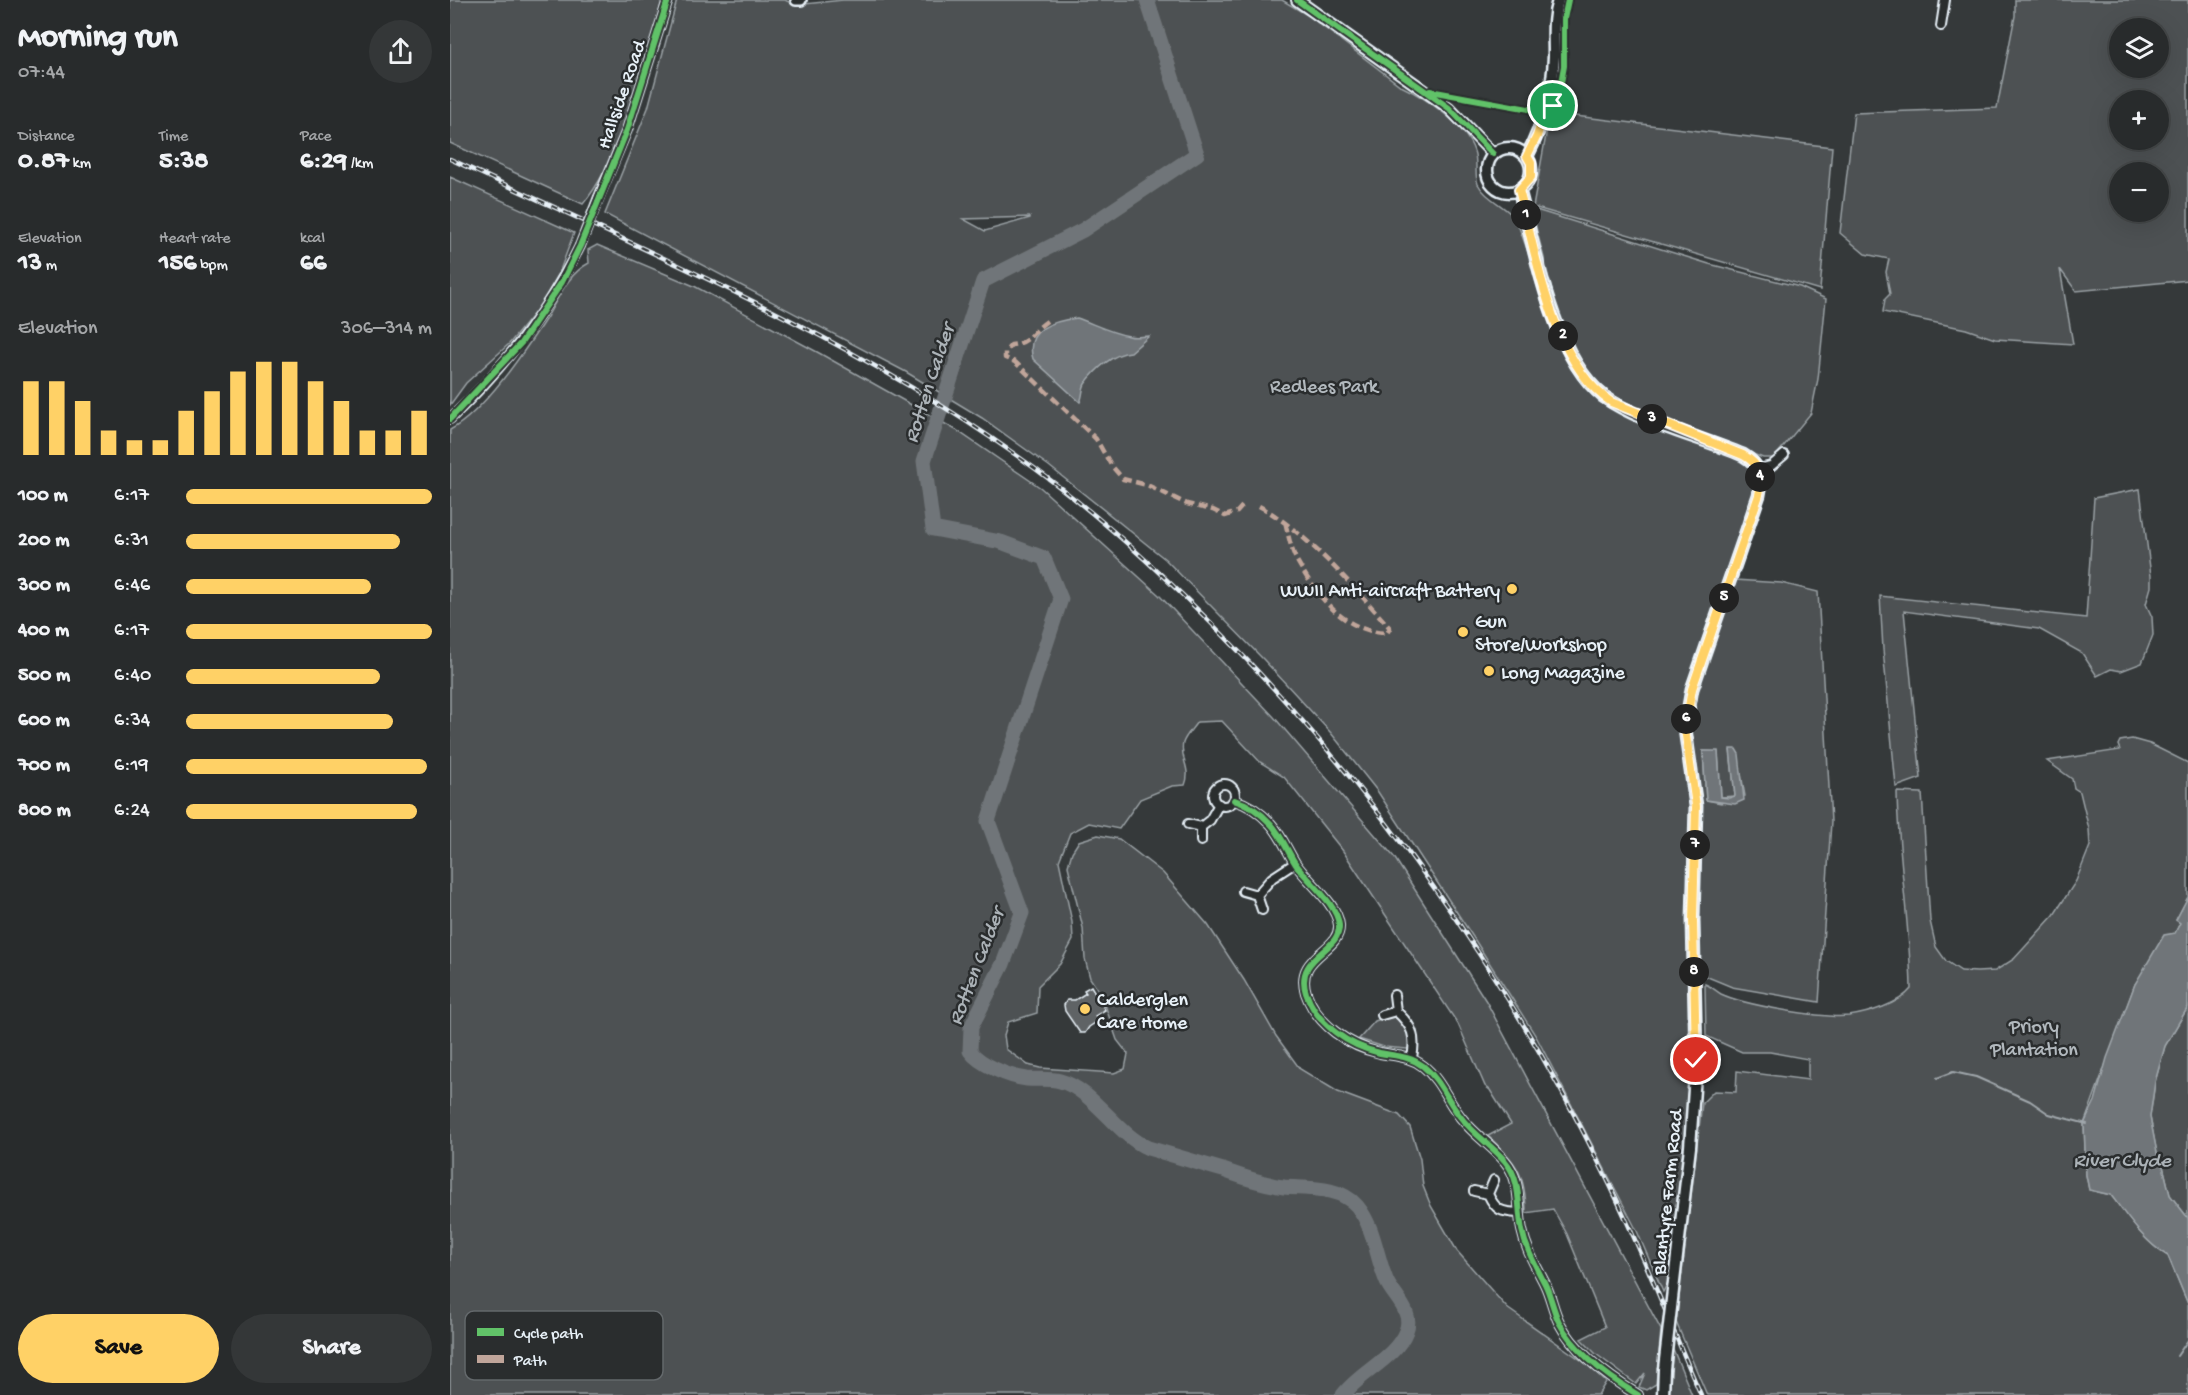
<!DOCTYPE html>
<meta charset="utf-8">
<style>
body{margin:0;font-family:"Gochi Hand",sans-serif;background:#343738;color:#f1f3f6;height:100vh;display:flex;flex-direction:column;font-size:22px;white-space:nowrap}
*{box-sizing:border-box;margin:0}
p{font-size:20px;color:#a5a7a9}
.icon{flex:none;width:33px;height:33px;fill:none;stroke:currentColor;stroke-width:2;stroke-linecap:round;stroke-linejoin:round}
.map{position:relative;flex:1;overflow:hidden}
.details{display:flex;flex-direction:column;background:#282b2c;width:450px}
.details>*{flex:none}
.tools{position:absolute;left:1659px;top:18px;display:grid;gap:12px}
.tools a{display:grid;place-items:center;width:60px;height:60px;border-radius:50%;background:#282b2c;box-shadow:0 6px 24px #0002,0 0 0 2px #444748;font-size:30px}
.pin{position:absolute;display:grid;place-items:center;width:51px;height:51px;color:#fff;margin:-26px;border:3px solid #fff;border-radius:50%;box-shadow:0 2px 6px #0007}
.km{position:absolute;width:30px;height:30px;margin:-15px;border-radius:50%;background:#222;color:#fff;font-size:16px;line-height:30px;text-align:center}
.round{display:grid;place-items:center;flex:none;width:63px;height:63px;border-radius:32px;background:#343738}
.summary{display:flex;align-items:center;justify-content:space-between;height:102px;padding:0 18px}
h1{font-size:33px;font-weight:700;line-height:45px}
.figures{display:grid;grid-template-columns:repeat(3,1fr);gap:9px;height:102px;padding:6px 18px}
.figures div{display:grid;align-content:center}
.figures b{font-size:26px;font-weight:700}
.figures small{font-size:16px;font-weight:400}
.figures p{font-size:16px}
.chart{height:168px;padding:12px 18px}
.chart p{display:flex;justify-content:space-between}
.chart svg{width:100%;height:108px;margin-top:6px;stroke:#ffd166;stroke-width:6}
.action{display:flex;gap:12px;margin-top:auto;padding:12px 18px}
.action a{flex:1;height:69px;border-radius:36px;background:#ffd166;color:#111;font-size:24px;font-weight:700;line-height:69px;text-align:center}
.action a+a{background:#343738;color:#f1f3f6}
ul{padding:0 18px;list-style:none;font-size:20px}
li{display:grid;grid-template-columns:96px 72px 1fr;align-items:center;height:45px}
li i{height:15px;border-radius:8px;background:#ffd166}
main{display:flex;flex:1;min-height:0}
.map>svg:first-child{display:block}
.green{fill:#4d5152;stroke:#9aa1a5;stroke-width:1.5;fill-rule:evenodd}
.water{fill:#707579;stroke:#a0a7ac;stroke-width:1.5}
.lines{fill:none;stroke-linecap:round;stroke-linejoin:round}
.stream{stroke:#a0a7ac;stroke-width:2}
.river{stroke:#707579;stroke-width:15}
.building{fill:#5f6365;stroke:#e8f1f8;stroke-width:1.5}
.minor-casing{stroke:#e8f1f8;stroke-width:12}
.tertiary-casing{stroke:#e8f1f8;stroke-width:14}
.secondary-casing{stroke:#e8f1f8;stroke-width:15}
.minor{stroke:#2a2d2e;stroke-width:8}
.tertiary{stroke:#2a2d2e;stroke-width:9}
.secondary{stroke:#2a2d2e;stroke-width:10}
.rail-casing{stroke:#e8f1f8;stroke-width:4.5}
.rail{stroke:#2a2d2e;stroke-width:2;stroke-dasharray:7;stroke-linecap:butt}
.minor-bridge-casing{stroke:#e8f1f8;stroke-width:12;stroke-linecap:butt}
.secondary-bridge-casing{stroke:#e8f1f8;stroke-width:15;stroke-linecap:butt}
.minor-bridge{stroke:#2a2d2e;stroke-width:8}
.secondary-bridge{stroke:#2a2d2e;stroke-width:10}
.quiet{stroke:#c0a59a;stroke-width:4.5;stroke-dasharray:9 4.5;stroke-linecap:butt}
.cycleway-casing{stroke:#2a2d2e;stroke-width:10}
.cycleway{stroke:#61c268;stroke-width:6}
.route-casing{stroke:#fff;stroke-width:12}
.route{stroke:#ffd166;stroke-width:8}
.poi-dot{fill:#ffd166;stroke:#2a2d2e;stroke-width:2}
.labels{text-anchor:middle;stroke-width:5;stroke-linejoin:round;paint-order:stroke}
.street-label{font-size:20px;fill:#e8f1f8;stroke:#2a2d2e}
.park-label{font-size:20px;fill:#b2b9be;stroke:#2a2d2e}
.poi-label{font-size:20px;fill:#e8f1f8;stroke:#2a2d2e;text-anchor:start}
.water-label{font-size:21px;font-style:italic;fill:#acb3b8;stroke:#2a2d2e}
.key{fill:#2a2d2e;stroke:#63686b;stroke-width:1.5}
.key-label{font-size:16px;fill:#e8f1f8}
</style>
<main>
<section class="details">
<div class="summary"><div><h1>Morning run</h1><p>07:44</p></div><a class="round"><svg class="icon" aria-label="share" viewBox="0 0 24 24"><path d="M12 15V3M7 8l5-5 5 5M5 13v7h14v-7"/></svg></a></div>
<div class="figures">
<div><p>Distance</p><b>0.87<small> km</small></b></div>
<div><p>Time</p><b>5:38</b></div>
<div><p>Pace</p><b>6:29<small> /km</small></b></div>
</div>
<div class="figures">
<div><p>Elevation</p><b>13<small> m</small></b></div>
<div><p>Heart rate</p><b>156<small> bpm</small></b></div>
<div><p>kcal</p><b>66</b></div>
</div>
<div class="chart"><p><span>Elevation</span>306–314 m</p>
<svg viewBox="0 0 160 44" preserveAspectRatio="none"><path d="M5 44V14M15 44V14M25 44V22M35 44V34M45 44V38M55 44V38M65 44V26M75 44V18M85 44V10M95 44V6M105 44V6M115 44V14M125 44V22M135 44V34M145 44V34M155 44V26"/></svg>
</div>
<ul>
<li><b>100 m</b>6:17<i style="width:100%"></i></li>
<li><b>200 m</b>6:31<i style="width:87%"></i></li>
<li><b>300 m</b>6:46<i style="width:75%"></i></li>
<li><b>400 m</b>6:17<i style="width:100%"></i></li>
<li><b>500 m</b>6:40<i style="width:79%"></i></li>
<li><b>600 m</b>6:34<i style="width:84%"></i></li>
<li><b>700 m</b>6:19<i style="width:98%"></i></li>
<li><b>800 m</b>6:24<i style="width:94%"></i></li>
</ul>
<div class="action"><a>Save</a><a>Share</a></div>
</section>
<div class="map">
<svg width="1738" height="1395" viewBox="0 0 1738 1395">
<rect width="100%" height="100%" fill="#35393a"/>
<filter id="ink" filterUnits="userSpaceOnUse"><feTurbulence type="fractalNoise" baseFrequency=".0167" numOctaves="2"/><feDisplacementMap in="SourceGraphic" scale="12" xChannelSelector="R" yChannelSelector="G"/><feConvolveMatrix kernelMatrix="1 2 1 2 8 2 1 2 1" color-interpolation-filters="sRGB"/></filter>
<g filter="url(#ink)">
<!-- green -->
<path class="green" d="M0 0H212C198 58 171 159 133 204L0 143Z
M227 0H335L345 5 393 0H832L859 16 951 86C976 98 1015 124 1024 151 1028 161 1024 174 1028 184 1035 198 1055 206 1066 219L1114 352 1137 389 1149 402 1182 417 1293 461C1303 471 1306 480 1304 494L1238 687 1233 714 1242 810 1241 1052 1238 1112 1219 1280 1213 1292 1187 1231 1087 1038 1023 937 928 792 881 733 814 660 715 559 599 466 532 418 456 372 155 214 198 108ZM580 218 535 231 513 219 580 217Z
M1565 0H1738V280L1626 291 1610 269 1623 344 1545 339 1516 329 1433 312 1435 299 1440 294 1436 272 1439 259 1415 254 1390 233 1404 113 1547 108 1565 16ZM1670 28H1708V68H1670ZM1670 100H1708V140H1670ZM1670 172H1708V212H1670Z
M1100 113 1382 147 1370 290 1083 207Z
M0 177 124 233 109 273 90 306 59 344 16 383 0 405Z
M1083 209 1259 264 1350 287 1376 299 1368 379 1361 413 1324 458H1313L1178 404C1123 378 1106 313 1094 258 1090 242 1084 225 1083 209Z
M147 245 244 286 369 353 506 430 591 488 709 595 824 717 944 857 1036 1001 1211 1330 1206 1384 1196 1390 1189 1387 1195 1373 1186 1384 1146 1354 1131 1339 1155 1327 1117 1234 1103 1209 1076 1213C1076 1174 1066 1161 1038 1136L1061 1124 1040 1090 1035 1086 1008 1024 893 851 834 777 810 762 772 721 747 722C743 728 735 736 733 743 729 758 742 768 735 785L722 786 690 799 669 829 639 823 620 833 609 861 622 922 623 940 610 964 588 986 587 1013 558 1022 554 1035 556 1049 578 1065 590 1068 664 1073 675 1069 678 1054 667 1040 652 996 640 978 635 959 633 928 618 866 622 852 629 841 648 835 669 839 713 873 758 925 794 980 826 1036 850 1069 888 1092 949 1115 960 1127 970 1159 973 1186 981 1206 1007 1251 1057 1308 1138 1365 1156 1382 1148 1395H0V430C34 412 76 349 97 317 109 297 118 274 139 263L138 250Z
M1690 489 1701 576V587L1696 604 1702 617 1703 635 1692 663 1671 671 1661 669 1647 676 1632 653 1589 629 1454 611 1471 778 1446 787 1433 649 1430 596 1636 618 1644 498Z
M1285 580 1331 583 1368 592 1381 822 1369 1002 1282 987 1248 973 1250 796 1240 725 1243 697ZM1280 750 1291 774 1295 796 1271 803 1256 800 1253 751 1268 752 1271 797 1285 796Z
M1682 739 1700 744 1738 763V897L1726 920 1730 923 1725 933 1685 984 1634 1124 1636 1175 1639 1190 1661 1195C1677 1216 1695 1243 1718 1256L1738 1304V1395H1257L1226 1322 1252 1103 1264 1091 1286 1092 1287 1071 1358 1080V1059L1320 1052H1292L1256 1036 1255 984C1261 986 1266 991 1271 994 1294 1005 1374 1019 1399 1016 1419 1013 1449 1004 1461 989 1460 923 1448 858 1447 792L1472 793 1480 921 1486 947 1496 961 1511 971 1527 972 1545 971 1564 959 1604 915 1626 881 1640 846 1639 829 1630 792 1624 788 1622 779 1597 761 1670 750 1668 745 1670 741Z
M1738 1007V1218L1720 1195 1713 1166 1708 1159 1700 1117 1705 1082 1715 1046Z
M943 1015C956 1023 961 1033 960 1047L957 1049 934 1047 909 1039 925 1021Z
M1223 1349 1242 1395H1219Z"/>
<!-- water -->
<path class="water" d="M627 318C644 324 661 333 679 336 685 338 692 336 699 336L681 352C663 353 645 370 635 384 632 389 633 397 630 402L583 359C574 329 603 321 627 318Z
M1280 749H1286L1289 754 1294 800 1285 804 1256 800 1253 751H1268L1271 797 1279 798 1285 796Z
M1738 897V1007L1715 1046 1705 1082 1700 1117 1708 1158 1713 1166 1720 1195 1738 1218V1304L1718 1256C1695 1243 1677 1217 1661 1195L1639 1190 1636 1175 1634 1124 1645 1101 1657 1058 1685 984 1714 935 1725 933 1730 923 1726 920Z"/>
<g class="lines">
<!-- stream -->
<path class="stream" d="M1487 1078 1503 1072 1526 1077 1580 1101 1599 1114 1637 1124
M1727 1356 1738 1340"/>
<!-- river -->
<path class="river" d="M697 0 747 154 633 230 533 281 474 461 483 529 551 542 594 558 611 599 538 821 572 913 553 964 521 1027 520 1051C530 1065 560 1077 577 1079 588 1080 599 1078 610 1081 644 1090 665 1133 698 1148 723 1155 748 1163 773 1170 793 1177 812 1184 834 1187 858 1189 890 1186 907 1206 925 1228 926 1257 937 1282 944 1297 964 1312 956 1331 945 1359 911 1371 893 1395"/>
</g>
<!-- building -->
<path class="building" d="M641 986 655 1010 645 1016 648 1021 639 1027 635 1033H630L615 1011 614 1005 617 1000H625L636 993 634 990Z"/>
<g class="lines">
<defs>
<path id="minor" d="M1491 26 1495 0
M149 197 177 130 218 0
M0 419C55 366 96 314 130 246
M1309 469 1321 466 1334 455
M763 795a11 11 0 1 1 22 0a11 11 0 1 1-22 0Z
M784 800C798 804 811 813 821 824 831 835 837 850 845 863 856 880 887 903 889 925 891 952 844 955 856 993 867 1025 899 1046 930 1053 946 1056 960 1056 973 1066 991 1080 998 1103 1013 1120 1025 1135 1042 1146 1055 1161 1072 1181 1067 1206 1072 1230 1076 1250 1086 1266 1095 1284 1101 1296 1103 1310 1109 1322 1125 1353 1158 1377 1188 1395
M738 824 751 827 760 820 769 804
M751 827V841
M793 891 807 895 812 910
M807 895 822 878 845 863
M946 1011C963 1026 966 1037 962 1058
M932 1015 946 1011 944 995
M1044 1180 1038 1194C1046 1211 1051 1212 1069 1213
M1024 1191 1038 1194"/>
<path id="tertiary" d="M346 0H351
M847 0 999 108 1043 154"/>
<path id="secondary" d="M1037 170a22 22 0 1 1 44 0a22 22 0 1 1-44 0Z
M1077 156C1093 125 1103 91 1104 56 1104 37 1102 19 1108 0
M1069 190C1086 251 1104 368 1162 402 1202 426 1250 437 1293 455 1310 465 1313 477 1309 495L1242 689 1235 729 1246 806 1243 920 1246 1060 1240 1147 1225 1273
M1213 1395 1214 1369"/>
</defs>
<!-- minor casing -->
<use href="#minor" class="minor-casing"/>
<!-- tertiary casing -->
<use href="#tertiary" class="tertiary-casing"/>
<!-- secondary casing -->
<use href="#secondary" class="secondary-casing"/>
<!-- minor -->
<use href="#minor" class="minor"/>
<!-- tertiary -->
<use href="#tertiary" class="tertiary"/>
<!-- secondary -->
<use href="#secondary" class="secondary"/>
<defs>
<path id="rail" d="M0 159C192 249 392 332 566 455 641 507 709 570 773 635 926 791 1055 973 1152 1169 1189 1242 1218 1320 1251 1395"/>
</defs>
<!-- rail casing -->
<use href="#rail" class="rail-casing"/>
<!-- rail -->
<use href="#rail" class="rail"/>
<defs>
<path id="minor-bridge" d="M130 246 149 197"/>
<path id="secondary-bridge" d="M1214 1369 1225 1273"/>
</defs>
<!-- minor-bridge casing -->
<use href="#minor-bridge" class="minor-bridge-casing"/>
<!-- secondary-bridge casing -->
<use href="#secondary-bridge" class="secondary-bridge-casing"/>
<!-- minor-bridge -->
<use href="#minor-bridge" class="minor-bridge"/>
<!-- secondary-bridge -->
<use href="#secondary-bridge" class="secondary-bridge"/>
<!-- quiet -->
<path class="quiet" d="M597 321C581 332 581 343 561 345L555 352V358L565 362 646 439 661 465 673 479 697 485 737 504 763 510 775 516 787 512 794 504
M809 506C853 529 906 589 940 628L937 633C894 632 867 596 847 561 841 550 838 534 835 521"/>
<defs>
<path id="cycleway" d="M847 0 999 108 1043 154
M980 91 1095 112 1097 105H1107L1114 66V19L1118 0
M0 419 71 343 112 282 130 246 177 130 218 0
M784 800C798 804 811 813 821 824 831 835 837 850 845 863 856 880 887 903 889 925 891 952 844 955 856 993 867 1025 899 1046 930 1053 946 1056 960 1056 973 1066 991 1080 998 1103 1013 1120 1025 1135 1042 1146 1055 1161 1072 1181 1067 1206 1072 1230 1076 1250 1086 1266 1095 1284 1101 1296 1103 1310 1109 1322 1125 1353 1158 1377 1188 1395"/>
</defs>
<!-- cycleway casing -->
<use href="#cycleway" class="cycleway-casing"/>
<!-- cycleway -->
<use href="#cycleway" class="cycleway"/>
</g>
</g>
<g class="lines" filter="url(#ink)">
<defs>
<path id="route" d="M1103 106 1097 105 1087 136 1077 156 1081 163V177L1069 190C1087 255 1101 362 1161 402L1293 455C1310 464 1313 477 1309 495L1242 689 1235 729 1246 806 1243 920 1246 1060"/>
</defs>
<!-- route casing -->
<use href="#route" class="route-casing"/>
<!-- route -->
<use href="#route" class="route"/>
</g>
<!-- markers -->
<g class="poi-dot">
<circle cx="1062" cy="589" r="6"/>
<circle cx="1013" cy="632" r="6"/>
<circle cx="1039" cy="671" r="6"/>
<circle cx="635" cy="1009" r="6"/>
</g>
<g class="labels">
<!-- street labels -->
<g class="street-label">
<text transform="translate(170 94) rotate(-71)" y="7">Hallside Road</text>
<text transform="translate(1216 1192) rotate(-84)" y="7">Blantyre Farm Road</text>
</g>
<!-- park labels -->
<g class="park-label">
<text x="874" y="392">Redlees Park</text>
<text x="1584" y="1032">Priory<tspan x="1584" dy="23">Plantation</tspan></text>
</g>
<!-- poi labels -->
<g class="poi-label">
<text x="1050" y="596" text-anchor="end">WWII Anti-aircraft Battery</text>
<text x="1025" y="627">Gun<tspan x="1025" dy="23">Store/Workshop</tspan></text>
<text x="1051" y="678">Long Magazine</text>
<text x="647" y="1005">Calderglen<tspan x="647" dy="23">Care Home</tspan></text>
</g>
<!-- water labels -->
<g class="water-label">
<text transform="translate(478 383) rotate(-72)" y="7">Rotten Calder</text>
<text transform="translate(525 966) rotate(-69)" y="7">Rotten Calder</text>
<text x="1672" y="1166">River Clyde</text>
</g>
</g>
<!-- legend -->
<rect x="15" y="1311" width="198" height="69" rx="9" class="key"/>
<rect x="27" y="1328" width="27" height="8" fill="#61c268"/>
<rect x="27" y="1355" width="27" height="8" fill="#c0a59a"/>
<g class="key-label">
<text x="64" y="1338">Cycle path</text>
<text x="64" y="1365">Path</text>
</g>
</svg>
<div class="tools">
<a><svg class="icon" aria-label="layers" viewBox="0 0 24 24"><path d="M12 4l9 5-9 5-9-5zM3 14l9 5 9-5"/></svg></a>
<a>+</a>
<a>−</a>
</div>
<div class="pin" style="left:1103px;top:106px;background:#1e9e55"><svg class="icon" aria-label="arrive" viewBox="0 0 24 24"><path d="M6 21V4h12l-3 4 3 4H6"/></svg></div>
<div class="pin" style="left:1246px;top:1060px;background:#d93025"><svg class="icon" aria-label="check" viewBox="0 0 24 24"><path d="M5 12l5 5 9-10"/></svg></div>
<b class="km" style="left:1076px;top:215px">1</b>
<b class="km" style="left:1113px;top:336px">2</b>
<b class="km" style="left:1202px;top:419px">3</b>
<b class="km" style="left:1310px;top:477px">4</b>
<b class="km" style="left:1274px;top:598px">5</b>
<b class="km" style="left:1236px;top:719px">6</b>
<b class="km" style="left:1245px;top:845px">7</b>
<b class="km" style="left:1244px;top:972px">8</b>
</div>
</main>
